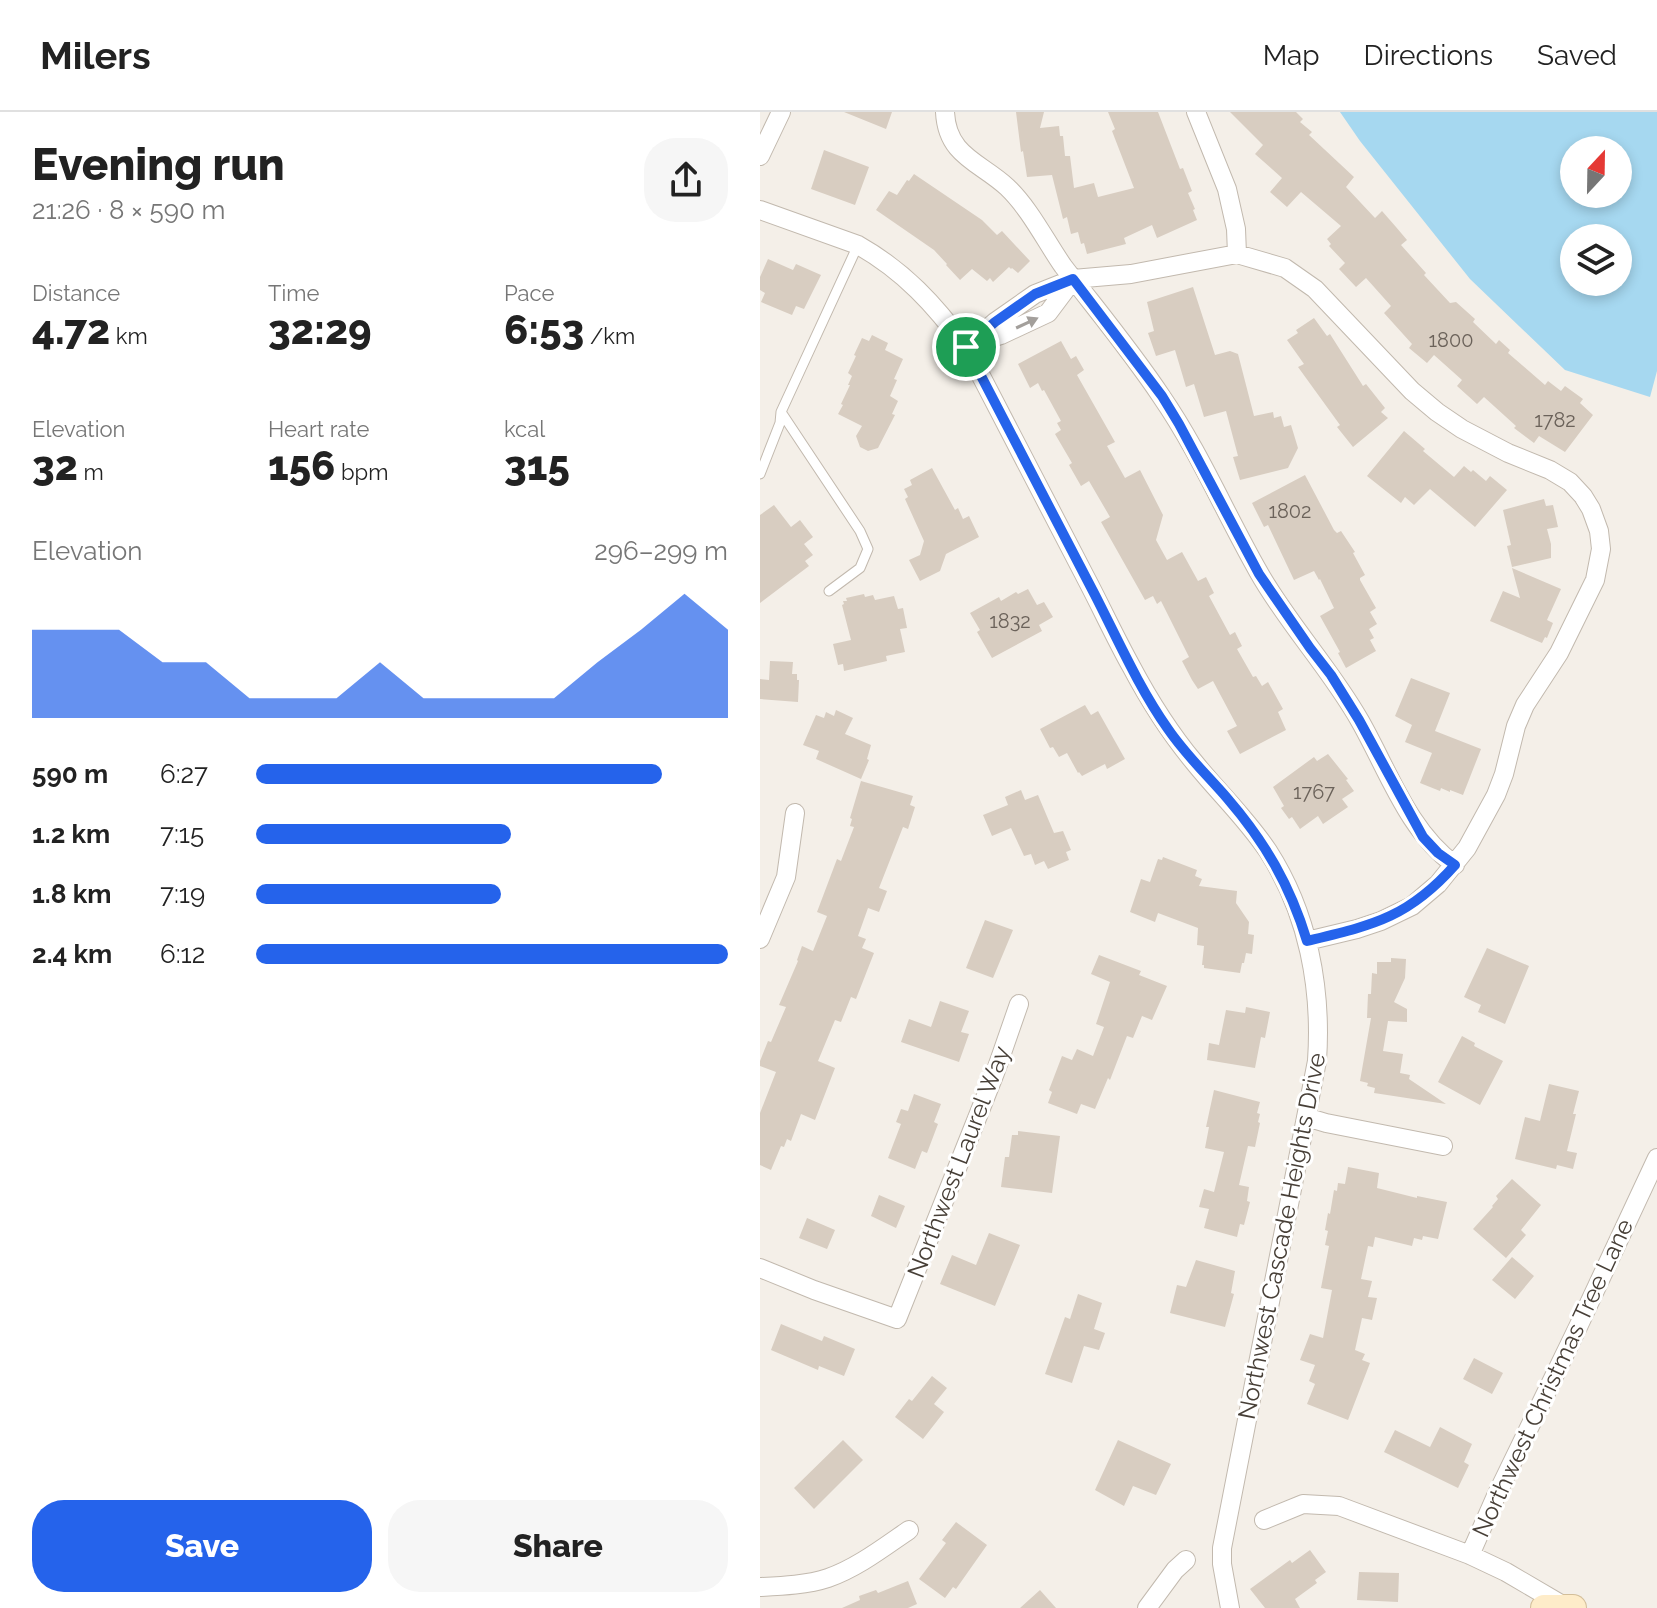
<!DOCTYPE html>
<meta charset="utf-8">
<style>
body{margin:0;font-family:Raleway,sans-serif;background:#f6f6f6;color:#222;height:100vh;display:flex;flex-direction:column;font-size:30px;white-space:nowrap}
*{box-sizing:border-box;margin:0}
p{font-size:26px;color:#767676}
.icon{flex:none;width:44px;height:44px;fill:none;stroke:currentColor;stroke-width:2;stroke-linecap:round;stroke-linejoin:round}
.map{position:relative;flex:1;overflow:hidden}
.side{display:flex;flex-direction:column;background:#fff;width:760px}
.side>*{flex:none}
.needle{width:52px;rotate:22deg}
.tools{position:absolute;left:800px;top:24px;display:grid;gap:16px}
.tools a{display:grid;place-items:center;width:72px;height:72px;border-radius:50%;background:#fff;box-shadow:0 4px 12px #0003;font-size:40px}
.pin{position:absolute;display:grid;place-items:center;width:68px;height:68px;color:#fff;margin:-34px;border:4px solid #fff;border-radius:50%;box-shadow:0 2px 8px #0007}
.round{display:grid;place-items:center;flex:none;width:84px;height:84px;border-radius:32px;background:#f6f6f6}
.headline{display:flex;align-items:center;justify-content:space-between;height:136px;padding:0 32px}
h1{font-size:44px;font-weight:800;line-height:60px}
.metrics{display:grid;grid-template-columns:repeat(3,1fr);gap:12px;height:136px;padding:8px 32px}
.metrics div{display:grid;align-content:center}
.metrics b{font-size:40px;font-weight:800}
.metrics small{font-size:22px;font-weight:400}
.metrics p{font-size:22px}
.chart{height:224px;padding:16px 32px}
.chart p{display:flex;justify-content:space-between}
.chart svg{width:100%;height:144px;margin-top:8px;fill:#2563eb;opacity:.7}
.action{display:flex;gap:16px;margin-top:auto;padding:16px 32px}
.action a{flex:1;height:92px;border-radius:32px;background:#2563eb;color:#fff;font-size:32px;font-weight:800;line-height:92px;text-align:center}
.action a+a{background:#f6f6f6;color:#222}
ul{padding:0 32px;list-style:none;font-size:26px}
li{display:grid;grid-template-columns:128px 96px 1fr;align-items:center;height:60px}
li i{height:20px;border-radius:10px;background:#2563eb}
header{display:flex;align-items:center;gap:48px;box-sizing:border-box;height:112px;padding:0 40px;background:#fff;border-bottom:2px solid #e0e0e0}
header strong{font-size:38px}
nav{display:flex;gap:44px;margin-inline-start:auto;font-size:28px}
main{display:flex;flex:1;min-height:0}
.map>svg:first-child{display:block}
.water{fill:#a6d8f0;fill-rule:evenodd}
.building{fill:#d8cdc1}
.lines{fill:none;stroke-linecap:round;stroke-linejoin:round}
.lane-casing{stroke:#c2b9ae;stroke-width:11}
.street-casing{stroke:#c2b9ae;stroke-width:20}
.secondary-casing{stroke:#d3be99;stroke-width:28}
.lane{stroke:#fff;stroke-width:9}
.street{stroke:#fff;stroke-width:18}
.secondary{stroke:#feecc9;stroke-width:26}
.oneway{fill:#a39f9b}
.route-casing{stroke:#fff;stroke-width:16}
.route{stroke:#2563eb;stroke-width:10}
.labels{text-anchor:middle;stroke-width:6;stroke-linejoin:round;paint-order:stroke}
.number-label{font-size:20px;fill:#6b625a}
.street-label{font-size:24px;fill:#473f37;stroke:#fff}
</style>
<header>
<strong>Milers</strong>
<nav><a>Map</a><a>Directions</a><a>Saved</a></nav>
</header>
<main>
<section class="side">
<div class="headline"><div><h1>Evening run</h1><p>21:26 · 8 × 590 m</p></div><a class="round"><svg class="icon" aria-label="share" viewBox="0 0 24 24"><path d="M12 15V3M7 8l5-5 5 5M5 13v7h14v-7"/></svg></a></div>
<div class="metrics">
<div><p>Distance</p><b>4.72<small> km</small></b></div>
<div><p>Time</p><b>32:29</b></div>
<div><p>Pace</p><b>6:53<small> /km</small></b></div>
</div>
<div class="metrics">
<div><p>Elevation</p><b>32<small> m</small></b></div>
<div><p>Heart rate</p><b>156<small> bpm</small></b></div>
<div><p>kcal</p><b>315</b></div>
</div>
<div class="chart"><p><span>Elevation</span>296–299 m</p>
<svg viewBox="0 0 160 44" preserveAspectRatio="none"><path d="M0 44V17L10 17L20 17L30 27L40 27L50 38L60 38L70 38L80 27L90 38L100 38L110 38L120 38L130 27L140 17L150 6L160 17V44z"/></svg>
</div>
<ul>
<li><b>590 m</b>6:27<i style="width:86%"></i></li>
<li><b>1.2 km</b>7:15<i style="width:54%"></i></li>
<li><b>1.8 km</b>7:19<i style="width:52%"></i></li>
<li><b>2.4 km</b>6:12<i style="width:100%"></i></li>
</ul>
<div class="action"><a>Save</a><a>Share</a></div>
</section>
<div class="map">
<svg width="897" height="1496" viewBox="0 0 897 1496">
<rect width="100%" height="100%" fill="#f4efe8"/>
<!-- water -->
<path class="water" d="M580 0H897V259L890 285 805 258 710 167 600 29ZM814 38H858V82H814ZM814 126H858V170H814Z"/>
<!-- building -->
<path class="building" d="M84 0H132L126 17Z
M256 0H284L280 16 299 14 300 24H303L305 44H310L314 76 334 71 338 85 374 76 352 19 355 17 348 0H398L420 57 423 56 432 79 428 81 435 97 433 98 437 108 397 126 392 113 364 126 366 132 327 142 324 131 321 132 318 120 311 122 307 105 303 107 292 63 267 65 263 39 261 40Z
M470 0H536L543 7 540 10 552 20 549 23 594 65 586 75 615 106 622 99 636 115 647 128 641 133 666 161 664 163 690 191 696 190 715 207 713 210 736 232 739 228 750 238 748 241 785 273 788 269 801 279 805 274 823 287 820 291 833 303 805 340 779 324 774 331 754 316 756 314 724 285 717 292 697 274 702 268 674 243 667 251 649 236 652 232 624 201 631 194 606 166 596 175 579 157 585 151 569 134 571 132 567 127 581 114 541 80 527 95 510 80 522 66 495 42 503 33Z
M64 38 109 55 95 93 51 77Z
M154 62 222 108 237 123 242 119 270 149 258 161 252 156 251 157 249 155 233 170 230 166 227 169 212 157 200 168 186 153 187 152 174 138 116 98 129 79 137 83 147 68 149 69Z
M8 147 33 158 36 152 61 163 44 197 36 194 32 203 1 190 5 181 0 178V165Z
M433 175 455 243 470 239 478 242 494 304 513 300 514 306 521 304 524 315 531 313 538 336 528 356 480 368 473 345 478 344 466 299 444 305 434 272 426 275 415 238 396 244 388 221 394 219 387 190Z
M554 206 567 224 570 222 603 274 606 272 625 296 621 300 628 306 593 335 577 315 580 313 538 255 544 252 527 228 538 221 536 218Z
M112 223 128 231 125 238 143 247 134 267 137 268 130 284 138 289 132 302 135 303 118 336 108 339 100 335 96 324 102 314 78 302 83 293 81 292 90 273H88L92 264 88 261 96 244 94 243 102 226 109 229Z
M301 229 311 247 316 244 324 258 317 263 355 330 347 334 365 366 380 358 403 403 396 428 407 448 422 440 438 469 446 465 454 481 449 484 470 523 475 520 482 534 477 537 493 565 496 564 502 574 508 570 523 597 518 600 526 618 480 642 467 619 477 614 453 569 438 577 432 568 422 549 429 545 401 489 397 492 393 484 385 488 341 410 350 405 329 369 321 374 309 353 312 351 295 322 301 318 297 311 301 309 284 278 282 279 278 271 270 276 258 252Z
M644 319 665 337 663 339 694 365 704 354 711 360 713 358 726 369 730 364 747 378 715 415 670 377 654 393 645 385 641 391 607 364Z
M172 356 195 398 198 396 203 407 209 404 219 425 186 442 180 459 160 469 149 448 160 443 164 429 145 387 148 385 144 377 152 373 150 368Z
M545 363 574 418 577 421 581 419 595 440 593 441 605 463 600 466V468L616 496 610 500 617 512 609 517 614 526 610 528 616 539 586 556 578 541 580 540 560 504 574 496 560 467 559 468 554 459 534 468 508 413 504 415 492 391Z
M784 387 786 394 793 393 798 415 787 417 791 432V446L752 455 747 434 751 433 743 398Z
M14 393 31 415 40 408 53 425 44 432 53 443 45 449 49 454 0 491V403Z
M752 456 801 477 787 508 793 511 787 526 785 525 782 531 730 509 743 479 760 486Z
M268 477 277 493 284 490 293 505 279 513 282 519 232 546 217 520 220 518 210 501 239 485 241 489 256 480 258 482Z
M104 482 105 485 113 483 115 488 134 484 138 497 143 496 147 516 140 517 145 540 126 544 127 549 84 559 83 552 78 553 73 532 91 528 82 493 84 492 83 489H87L86 486Z
M10 549 33 550 32 562H37V568H39L38 590 0 587V567L9 568Z
M651 566 690 581 675 619 721 637 703 683 690 678V680L681 676 680 679 660 671 672 641 645 630 652 613 635 604Z
M325 593 331 603 338 599 365 647 347 657 345 652 322 664 319 660 318 661 307 641 299 645 293 635 290 636 280 617Z
M76 598 93 606 85 622 111 633 107 647 109 648 101 667 56 647 59 639 43 633 56 603 64 606 66 600 74 604Z
M568 642 588 667 586 668 594 679 582 687 588 695 563 712 558 704 540 717 532 705 529 707 521 696 524 694 513 675 554 645 557 649Z
M101 669 153 684 150 693 155 695 148 717 143 715 119 776 127 779 119 800 108 796 98 824 106 827 102 836 114 841 96 887 91 885 81 910 75 908 58 949 75 956 55 1008 41 1002 31 1029 27 1027 24 1035 21 1034 11 1058 0 1053V1001L16 960 0 954V949L8 929 11 930 26 895 19 893 38 849 37 848 42 834 53 839 67 804 57 800 77 747 81 749 94 715 90 714 92 707 90 706Z
M261 678 265 688 278 683 294 721 303 719 311 738 306 740 309 748 288 757 284 749 275 753 271 742 264 744 251 716 232 724 223 703 248 693 245 685Z
M403 745 437 758 435 764 442 767 439 774 477 779 476 791 489 810 488 822 494 823 492 842 486 841 484 851H482L480 861 444 856V853H442L444 834 437 833 438 816 398 801 395 810 370 800 381 767 390 770 398 747 402 748Z
M225 808 253 818 233 866 206 856Z
M727 836 769 854 745 912 718 900 721 893 704 885Z
M339 843 381 859 379 863 407 874 392 908 382 904 373 926 367 924 350 968 348 966 335 997 321 992 317 1002 288 991 292 980 289 978 302 944 312 948 317 937 333 944 344 915 336 912 350 870 331 862Z
M631 846 646 847 645 866 634 890 647 897V910L628 909 623 939 643 942 640 961 650 963 649 967 686 992 614 981 615 976 607 974 608 971 600 969 611 906H607L608 882H611L612 861 617 862V850H631Z
M180 889 209 899 201 920 209 922 199 950 141 930 149 907 171 915Z
M486 895 510 900 505 926 501 925 495 956 447 948 449 931 459 933 466 898 485 901Z
M702 924 715 931 714 934 743 949 720 993 678 970Z
M789 972 819 979 813 1002H816L807 1039 817 1041 813 1057 797 1053 796 1057 755 1047 765 1005 780 1009Z
M454 978 500 990 497 1001 500 1002 498 1010 500 1011 495 1035 488 1034 479 1073 489 1075 487 1089 490 1090 484 1113 480 1112 477 1125 444 1116 449 1097 439 1095 444 1077 454 1080 464 1040 445 1036 449 1015H446Z
M154 982 181 992 174 1010 178 1012 167 1041 162 1039 155 1057 128 1046 141 1012 136 1010 141 997 148 999Z
M258 1019 300 1024 292 1081 241 1075 245 1045H249L252 1023H258Z
M588 1055 619 1061 617 1076 657 1086V1084L687 1090 678 1127 663 1124 662 1128 654 1126 652 1134 615 1125 613 1135 608 1134 601 1167 612 1169 608 1185 617 1186 612 1208 602 1206 595 1238 605 1242 602 1248 610 1251 588 1308 547 1292 555 1272 549 1269 555 1253 540 1248 550 1222 563 1226 572 1178 561 1176 569 1134 565 1133 568 1119 565 1118 568 1101 570 1102 574 1078 577 1079 578 1071 585 1072Z
M752 1067 781 1093 761 1118 766 1123 746 1146 713 1117 733 1095 732 1094 738 1087 736 1084Z
M119 1083 145 1094 136 1116 111 1104Z
M47 1106 75 1118 67 1137 39 1126Z
M229 1121 260 1133 235 1194 180 1172 192 1143 216 1153Z
M752 1145 774 1164 755 1187 732 1168Z
M436 1148 475 1159 471 1181 474 1182 465 1215 410 1201 417 1173 426 1175Z
M318 1182 342 1191 334 1217 345 1221 339 1238 324 1234 312 1271 285 1262 305 1205 310 1207Z
M21 1212 62 1229 64 1224 95 1237 84 1264 59 1254 58 1258 11 1238Z
M714 1246 743 1261 732 1282 703 1267Z
M172 1264 187 1276 174 1292 184 1300 163 1327 135 1305 149 1287 152 1289Z
M680 1315 712 1332 704 1350 709 1353 698 1376 624 1340 635 1318 670 1335Z
M83 1328 103 1348 54 1397 34 1376Z
M358 1328 411 1352 396 1383 373 1374 364 1394 335 1378Z
M196 1410 227 1433 196 1477 193 1475 185 1486 159 1467 186 1431 182 1428Z
M550 1438 566 1460 555 1468 557 1471 535 1487 540 1496H505L490 1477 530 1448 532 1451Z
M599 1460 639 1461 638 1490 597 1488Z
M148 1469 157 1492 148 1496H82L100 1488 99 1484 116 1478 118 1481Z
M280 1478 296 1496H260Z"/>
<g class="lines">
<defs>
<path id="lane" d="M21 300 100 419 108 437 100 456 69 479
M0 362 20 311 21 300 98 133"/>
<path id="street" d="M185 0C187 44 220 50 247 75 270 97 285 128 303 154 336 197 371 239 401 284 439 339 465 401 498 459 527 511 570 556 600 609 628 658 648 719 695 753
M436 0 467 77 476 117 477 142
M0 44 21 0
M0 98 98 133C144 159 175 193 206 235 247 314 288 393 329 472 343 499 356 527 371 554 389 588 409 620 434 650 458 680 486 706 508 739 548 801 562 876 557 949L462 1436V1452L470 1496
M216 231 241 223 288 201 312 169
M206 235 235 210 275 182 313 167 371 162 477 142 525 156 555 177 652 279 677 300 702 317 748 341 790 358 810 370 823 384 831 397 839 419 841 437 835 468 799 541 765 593 756 614 744 662 736 683 707 736 678 772 652 794 621 809 597 817 547 829
M0 827 26 765 35 701
M546 1005 566 1011 683 1034
M0 1156 54 1178 137 1207 235 961 259 892
M504 1408 543 1392 579 1394 710 1443 746 1460 804 1494
M710 1443 736 1384 818 1215 897 1046
M0 1475C22 1474 47 1473 68 1466 97 1456 124 1435 149 1418
M387 1496 415 1458 426 1448"/>
<path id="secondary" d="M784 1496H813"/>
</defs>
<!-- lane casing -->
<use href="#lane" class="lane-casing"/>
<!-- street casing -->
<use href="#street" class="street-casing"/>
<!-- secondary casing -->
<use href="#secondary" class="secondary-casing"/>
<!-- lane -->
<use href="#lane" class="lane"/>
<!-- street -->
<use href="#street" class="street"/>
<!-- secondary -->
<use href="#secondary" class="secondary"/>
</g>
<!-- one-way arrows -->
<defs><path id="oneway-solid" d="M-6-.8H1V-3.2L6.5 0L1 3.2V.8H-6Z" transform="scale(2)"/></defs>
<use class="oneway" href="#oneway-solid" transform="translate(267 211) rotate(-25)"/>
<g class="lines">
<defs>
<path id="route" d="M313 167 402 284 419 312 499 462 550 536 571 563 599 608 663 725 678 741 695 753C648 806 613 813 547 829 530 773 505 730 467 686 447 663 425 642 408 617 379 576 358 528 335 483 292 400 249 317 206 235L235 210 275 182Z"/>
</defs>
<!-- route casing -->
<use href="#route" class="route-casing"/>
<!-- route -->
<use href="#route" class="route"/>
</g>
<g class="labels">
<!-- number labels -->
<g class="number-label">
<text x="691" y="235">1800</text>
<text x="795" y="315">1782</text>
<text x="530" y="406">1802</text>
<text x="250" y="516">1832</text>
<text x="554" y="687">1767</text>
</g>
<!-- street labels -->
<g class="street-label">
<text transform="translate(199 1050) rotate(-69)" y="8">Northwest Laurel Way</text>
<text transform="translate(522 1124) rotate(-79)" y="8">Northwest Cascade Heights Drive</text>
<text transform="translate(793 1266) rotate(-65)" y="8">Northwest Christmas Tree Lane</text>
</g>
</g>
</svg>
<div class="tools">
<a><svg class="needle" viewBox="-14 -14 28 28"><path d="M0-13l5 13h-10z" fill="#e53935"/><path d="M0 13l5-13h-10z" fill="#767676"/></svg></a>
<a><svg class="icon" aria-label="layers" viewBox="0 0 24 24"><path d="M12 4l9 5-9 5-9-5zM3 14l9 5 9-5"/></svg></a>
</div>
<div class="pin" style="left:206px;top:235px;background:#1e9e55"><svg class="icon" aria-label="arrive" viewBox="0 0 24 24"><path d="M6 21V4h12l-3 4 3 4H6"/></svg></div>
</div>
</main>
